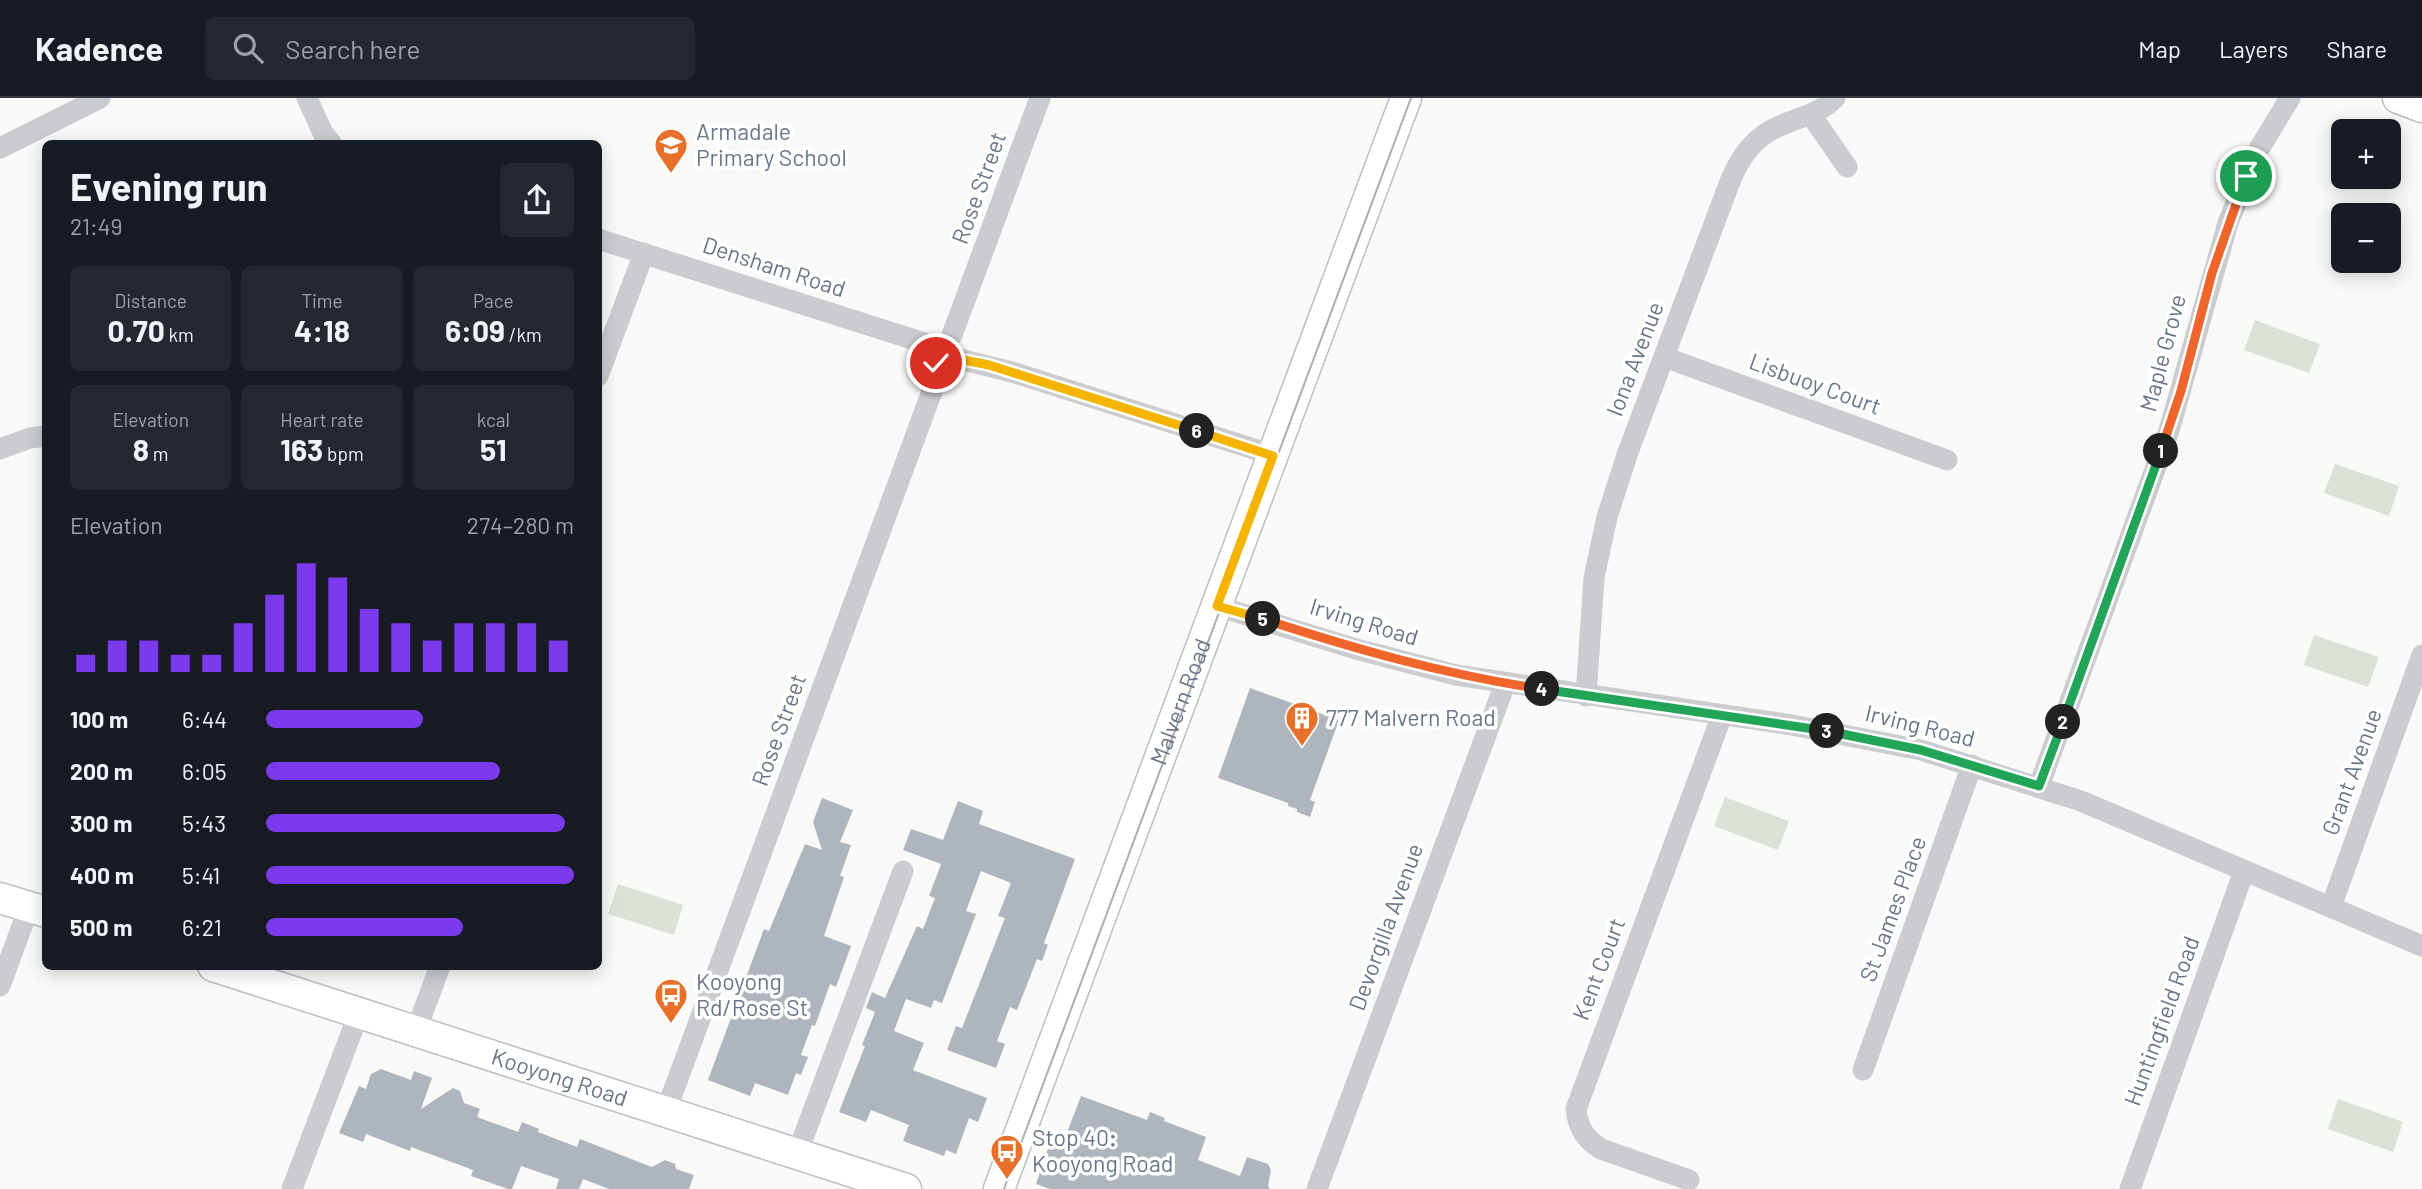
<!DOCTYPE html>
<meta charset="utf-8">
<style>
body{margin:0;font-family:Barlow,sans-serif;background:#242831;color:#f1f3f6;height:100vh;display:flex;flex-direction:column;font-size:26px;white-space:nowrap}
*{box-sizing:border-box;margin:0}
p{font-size:23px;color:#9ea1a6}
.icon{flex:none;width:38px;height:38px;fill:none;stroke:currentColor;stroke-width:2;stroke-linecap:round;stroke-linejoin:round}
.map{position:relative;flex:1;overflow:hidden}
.sheet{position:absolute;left:42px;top:42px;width:560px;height:830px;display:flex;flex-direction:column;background:#171b24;border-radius:10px;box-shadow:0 4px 18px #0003}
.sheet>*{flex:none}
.tools{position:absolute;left:2331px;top:21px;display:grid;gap:14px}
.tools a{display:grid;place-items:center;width:70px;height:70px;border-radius:10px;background:#171b24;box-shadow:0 4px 18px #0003;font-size:35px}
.pin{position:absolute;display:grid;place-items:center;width:60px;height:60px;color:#fff;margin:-30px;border:4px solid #fff;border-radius:50%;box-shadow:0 2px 7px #0007}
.km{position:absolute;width:35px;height:35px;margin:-18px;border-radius:50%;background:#222;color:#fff;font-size:19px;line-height:35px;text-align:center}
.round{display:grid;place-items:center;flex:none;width:74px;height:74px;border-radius:10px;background:#242831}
.head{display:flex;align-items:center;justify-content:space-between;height:119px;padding:0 28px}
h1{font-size:38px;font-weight:700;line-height:52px}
.metrics{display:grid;grid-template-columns:repeat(3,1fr);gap:10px;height:119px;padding:7px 28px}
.metrics div{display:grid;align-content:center;border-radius:10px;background:#242831;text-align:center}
.metrics b{font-size:30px;font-weight:700}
.metrics small{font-size:19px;font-weight:400}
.metrics p{font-size:19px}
.chart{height:196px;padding:14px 28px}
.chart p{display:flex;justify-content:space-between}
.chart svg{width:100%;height:126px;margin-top:7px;stroke:#7c3aed;stroke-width:6}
ul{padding:0 28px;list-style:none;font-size:23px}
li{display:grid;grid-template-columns:112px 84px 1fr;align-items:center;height:52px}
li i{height:18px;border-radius:9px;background:#7c3aed}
header{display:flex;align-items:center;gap:42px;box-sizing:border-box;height:98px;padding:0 35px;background:#171b24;border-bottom:2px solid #363941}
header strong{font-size:33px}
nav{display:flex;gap:38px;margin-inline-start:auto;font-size:24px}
.search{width:490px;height:63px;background:#242831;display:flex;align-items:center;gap:18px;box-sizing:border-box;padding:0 24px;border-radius:10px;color:#9ea1a6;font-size:26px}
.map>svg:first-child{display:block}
.green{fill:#dae2d8}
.building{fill:#aeb5bc}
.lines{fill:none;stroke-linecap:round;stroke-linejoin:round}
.secondary-casing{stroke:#bcbfc5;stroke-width:33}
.street{stroke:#caccd0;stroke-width:21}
.secondary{stroke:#fff;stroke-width:30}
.tram{stroke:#a9aeb5;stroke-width:2}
.split-1-casing{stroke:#fff;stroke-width:14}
.split-2-casing{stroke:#fff;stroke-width:14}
.split-3-casing{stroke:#fff;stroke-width:14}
.split-4-casing{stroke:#fff;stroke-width:14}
.split-5-casing{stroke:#fff;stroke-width:14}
.split-6-casing{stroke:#fff;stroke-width:14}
.split-7-casing{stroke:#fff;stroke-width:14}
.split-1{stroke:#f0652b;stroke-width:9}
.split-2{stroke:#22a559;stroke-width:9}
.split-3{stroke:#22a559;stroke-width:9}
.split-4{stroke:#22a559;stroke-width:9}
.split-5{stroke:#f0652b;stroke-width:9}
.split-6{stroke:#f5b400;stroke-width:9}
.split-7{stroke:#f5b400;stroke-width:9}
.labels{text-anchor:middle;stroke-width:7;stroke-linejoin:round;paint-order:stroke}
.poi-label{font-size:23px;fill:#687689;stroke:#fff;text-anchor:start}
.street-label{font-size:23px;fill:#687689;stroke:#fff}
</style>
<header>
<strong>Kadence</strong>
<div class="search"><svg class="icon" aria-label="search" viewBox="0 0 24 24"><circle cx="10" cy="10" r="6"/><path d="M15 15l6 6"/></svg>Search here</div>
<nav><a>Map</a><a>Layers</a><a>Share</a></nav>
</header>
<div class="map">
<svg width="2422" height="1091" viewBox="0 0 2422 1091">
<rect width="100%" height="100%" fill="#f9faf7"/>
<!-- green -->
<path class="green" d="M2255 222 2320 246 2309 275 2244 252Z
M2335 366 2399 388 2389 418 2324 395Z
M2314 537 2379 559 2368 589 2304 567Z
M1725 699 1789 723 1778 752 1714 728Z
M618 786 683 807 674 837 608 816Z
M2338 1001 2403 1024 2393 1054 2328 1031Z"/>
<!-- building -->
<path class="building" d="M1250 590 1339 622 1310 702 1315 704 1310 719 1297 714V711L1288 708V705L1218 680Z
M822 700 853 712 840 744 851 747 840 778 844 779 824 838 851 848 836 889 830 886 815 928 812 927 801 957 808 959 801 977 796 975 788 997 755 985 750 998 708 982 764 831 769 833 805 746 822 752 813 724Z
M958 703 983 713 979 726 1075 761 1044 845 1048 847 1042 863 1037 861 1017 912 1010 909 997 943 1005 946 996 970 947 952 956 928 962 930 1005 820 998 818 1011 785 981 773 966 813 976 816 942 905 934 902 931 910 906 901 894 933 924 945 913 972 987 1000 978 1024 969 1020 956 1056 946 1052 944 1058 903 1043 909 1027 871 1012 866 1024 839 1014 865 948 862 947 875 914 866 910 872 894 885 900 917 828 923 831 935 800 929 798 941 766 903 752 911 731 943 742Z
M381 971 411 982 414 973 432 980 421 1011 453 990 460 993 464 1005 480 1011 477 1019 518 1034 522 1024 539 1031 538 1034 577 1049 580 1041 652 1069 665 1062 675 1066 676 1071 694 1077 689 1091H609L583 1081 579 1091H556L559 1081 521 1068 512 1091H508L471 1078 473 1072 411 1049 410 1053 366 1036 363 1044 339 1035 359 988 366 991 371 976Z
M1081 998 1147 1022 1150 1014 1165 1020 1164 1023 1206 1039 1198 1062 1240 1078 1247 1059 1268 1066 1271 1072 1268 1088 1270 1091H1050L1036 1086 1053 1036 1065 1040Z"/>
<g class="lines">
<defs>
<g id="secondary">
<path d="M2398 0 2422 9"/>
<path d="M0 800 46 814"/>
<path id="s1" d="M213 868 906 1091"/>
<path id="s2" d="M999 1091 1406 0"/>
</g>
</defs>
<!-- secondary casing -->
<use href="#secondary" class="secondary-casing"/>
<!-- street -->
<path class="street" d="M307 0 323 35 332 46
M1811 17 1847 69
M0 50 100 0
M598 141 934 248
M952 237 1040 0
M1664 259 1947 362
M959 261 1012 274 1273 357
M598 278 644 155
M0 351 30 340 46 338
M1217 508 1356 551 1456 577 1792 627 1921 652 2081 703 2422 848
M1586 598 1594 480 1607 419 1628 354 1731 81C1742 56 1756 37 1782 27 1801 19 1820 15 1835 0
M2039 688 2168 336 2228 125 2256 56 2290 0
M2331 809 2422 557
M0 888 29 809
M416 933 440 868
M1863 972 1972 667
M666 1013 941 269
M797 1056 903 773
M1689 1082 1601 1051C1585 1041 1578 1030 1576 1011L1722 617
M292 1091 359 915
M1317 1091 1505 586
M2130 1091 2244 773"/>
<!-- secondary -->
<use href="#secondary" class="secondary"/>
<!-- tram -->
<path class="tram" d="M1004 1091 1411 0"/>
</g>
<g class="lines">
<defs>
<path id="split-1" d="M2161 353 2181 293 2212 175 2246 78"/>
<path id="split-2" d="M2063 624 2161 353"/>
<path id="split-3" d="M1827 633 1921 652 2039 688 2063 624"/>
<path id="split-4" d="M1542 591 1827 633"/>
<path id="split-5" d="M1263 521C1355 551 1446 577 1542 591"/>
<path id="split-6" d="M1197 333 1273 358 1217 508 1263 521"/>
<path id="split-7" d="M936 265 941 269H949L959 261 989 267 1197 333"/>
</defs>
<!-- split-1 casing -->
<use href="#split-1" class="split-1-casing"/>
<!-- split-2 casing -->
<use href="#split-2" class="split-2-casing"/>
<!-- split-3 casing -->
<use href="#split-3" class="split-3-casing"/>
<!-- split-4 casing -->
<use href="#split-4" class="split-4-casing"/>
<!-- split-5 casing -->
<use href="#split-5" class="split-5-casing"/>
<!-- split-6 casing -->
<use href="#split-6" class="split-6-casing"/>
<!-- split-7 casing -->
<use href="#split-7" class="split-7-casing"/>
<!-- split-1 -->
<use href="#split-1" class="split-1"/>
<!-- split-2 -->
<use href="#split-2" class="split-2"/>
<!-- split-3 -->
<use href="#split-3" class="split-3"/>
<!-- split-4 -->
<use href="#split-4" class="split-4"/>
<!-- split-5 -->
<use href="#split-5" class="split-5"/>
<!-- split-6 -->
<use href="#split-6" class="split-6"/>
<!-- split-7 -->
<use href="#split-7" class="split-7"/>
</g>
<!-- icons -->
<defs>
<symbol id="school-pin" viewBox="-11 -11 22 30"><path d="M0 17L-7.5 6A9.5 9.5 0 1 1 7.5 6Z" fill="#e7712a" stroke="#fff"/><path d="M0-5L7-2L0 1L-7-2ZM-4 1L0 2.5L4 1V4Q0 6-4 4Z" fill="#fff"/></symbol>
<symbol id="building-pin" viewBox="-11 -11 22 30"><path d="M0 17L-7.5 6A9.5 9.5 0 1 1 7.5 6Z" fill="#e7712a" stroke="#fff"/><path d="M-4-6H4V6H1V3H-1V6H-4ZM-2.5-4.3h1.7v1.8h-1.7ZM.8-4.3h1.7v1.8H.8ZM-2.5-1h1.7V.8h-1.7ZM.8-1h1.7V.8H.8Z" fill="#fff"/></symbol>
<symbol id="bus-pin" viewBox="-11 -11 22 30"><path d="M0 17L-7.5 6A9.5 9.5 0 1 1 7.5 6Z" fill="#e7712a" stroke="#fff"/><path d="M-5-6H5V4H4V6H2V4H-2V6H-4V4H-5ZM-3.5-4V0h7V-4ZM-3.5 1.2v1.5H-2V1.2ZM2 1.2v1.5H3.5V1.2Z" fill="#fff"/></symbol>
</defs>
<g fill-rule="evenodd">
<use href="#school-pin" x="652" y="28" width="38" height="52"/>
<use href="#building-pin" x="1283" y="601" width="38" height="52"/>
<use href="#bus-pin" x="652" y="878" width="38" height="52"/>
<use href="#bus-pin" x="988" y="1034" width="38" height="52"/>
</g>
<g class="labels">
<!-- poi labels -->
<g class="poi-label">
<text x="696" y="42">Armadale<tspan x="696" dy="26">Primary School</tspan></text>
<text x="1326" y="628">777 Malvern Road</text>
<text x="696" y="892">Kooyong<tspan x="696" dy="26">Rd/Rose St</tspan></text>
<text x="1032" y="1048">Stop 40:<tspan x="1032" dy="26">Kooyong Road</tspan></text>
</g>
<!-- street labels -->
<g class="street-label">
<text transform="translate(979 90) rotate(-70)" y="8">Rose Street</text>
<text transform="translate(774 169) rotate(18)" y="8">Densham Road</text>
<text transform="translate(2163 255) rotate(-75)" y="8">Maple Grove</text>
<text transform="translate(1635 261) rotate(-69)" y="8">Iona Avenue</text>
<text transform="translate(1815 286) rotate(20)" y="8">Lisbuoy Court</text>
<text transform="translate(1364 524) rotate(17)" y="8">Irving Road</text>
<text dy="8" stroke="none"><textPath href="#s2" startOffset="520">Malvern Road</textPath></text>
<text transform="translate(1920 628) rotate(14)" y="8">Irving Road</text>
<text transform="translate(779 632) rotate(-70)" y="8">Rose Street</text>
<text transform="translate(2352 674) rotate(-70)" y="8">Grant Avenue</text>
<text transform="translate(1893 811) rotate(-70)" y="8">St James Place</text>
<text transform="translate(1386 829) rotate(-70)" y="8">Devorgilla Avenue</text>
<text transform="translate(1599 871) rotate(-69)" y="8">Kent Court</text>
<text transform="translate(2162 923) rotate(-70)" y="8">Huntingfield Road</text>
<text dy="8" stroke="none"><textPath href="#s1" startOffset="364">Kooyong Road</textPath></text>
</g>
</g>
</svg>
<div class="tools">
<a>+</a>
<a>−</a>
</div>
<div class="pin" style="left:2246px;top:78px;background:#1e9e55"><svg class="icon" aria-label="arrive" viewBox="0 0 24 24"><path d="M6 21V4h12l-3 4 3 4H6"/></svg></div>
<div class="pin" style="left:936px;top:265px;background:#d93025"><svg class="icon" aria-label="check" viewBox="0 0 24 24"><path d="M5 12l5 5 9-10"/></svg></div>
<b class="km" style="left:2161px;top:353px">1</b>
<b class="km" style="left:2063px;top:624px">2</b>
<b class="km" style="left:1827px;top:633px">3</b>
<b class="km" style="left:1542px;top:591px">4</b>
<b class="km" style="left:1263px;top:521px">5</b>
<b class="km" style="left:1197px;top:333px">6</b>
<section class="sheet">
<div class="head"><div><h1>Evening run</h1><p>21:49</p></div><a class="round"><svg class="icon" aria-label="share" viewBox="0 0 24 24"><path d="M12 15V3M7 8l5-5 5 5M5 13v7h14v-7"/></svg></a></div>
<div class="metrics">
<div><p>Distance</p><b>0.70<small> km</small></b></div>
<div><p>Time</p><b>4:18</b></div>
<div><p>Pace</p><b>6:09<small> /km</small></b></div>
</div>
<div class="metrics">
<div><p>Elevation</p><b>8<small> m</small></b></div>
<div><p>Heart rate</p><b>163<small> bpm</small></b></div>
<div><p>kcal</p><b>51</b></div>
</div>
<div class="chart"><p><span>Elevation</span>274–280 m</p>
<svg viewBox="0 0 160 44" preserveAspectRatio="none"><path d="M5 44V38M15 44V33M25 44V33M35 44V38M45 44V38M55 44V27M65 44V17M75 44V6M85 44V11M95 44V22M105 44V27M115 44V33M125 44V27M135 44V27M145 44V27M155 44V33"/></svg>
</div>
<ul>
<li><b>100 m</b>6:44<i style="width:51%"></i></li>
<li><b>200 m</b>6:05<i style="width:76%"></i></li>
<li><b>300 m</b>5:43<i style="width:97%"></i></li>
<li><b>400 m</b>5:41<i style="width:100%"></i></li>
<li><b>500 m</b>6:21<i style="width:64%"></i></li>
</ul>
</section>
</div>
